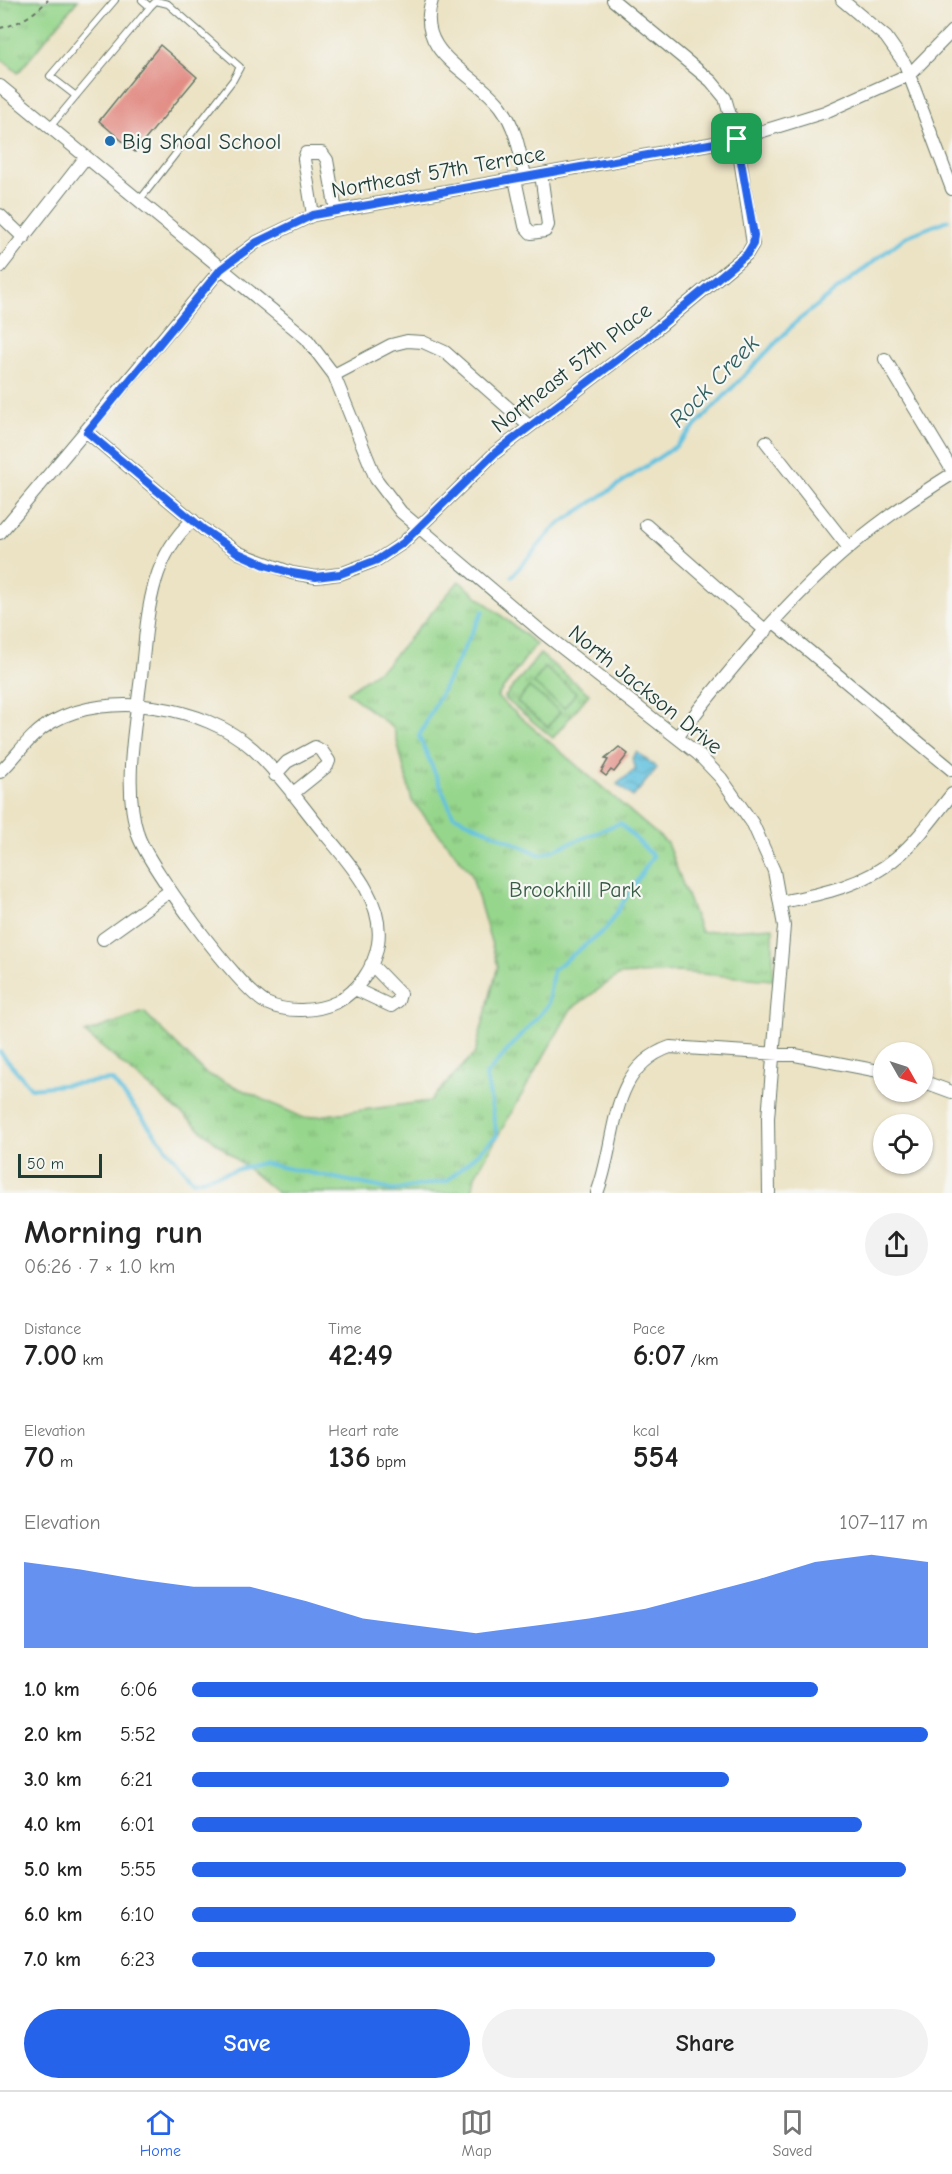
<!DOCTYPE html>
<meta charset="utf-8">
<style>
body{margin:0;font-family:"Comic Neue",sans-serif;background:#f2f2f2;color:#222;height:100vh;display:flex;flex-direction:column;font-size:22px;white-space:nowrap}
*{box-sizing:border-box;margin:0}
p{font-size:20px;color:#767676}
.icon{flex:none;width:33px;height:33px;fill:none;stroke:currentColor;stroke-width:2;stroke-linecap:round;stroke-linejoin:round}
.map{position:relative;height:1193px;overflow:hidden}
.panel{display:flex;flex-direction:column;background:#fff;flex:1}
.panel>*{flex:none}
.needle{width:39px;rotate:129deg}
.tools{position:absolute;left:873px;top:1042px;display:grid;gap:12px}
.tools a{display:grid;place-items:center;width:60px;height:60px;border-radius:50%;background:#fff;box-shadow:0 2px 4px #0004;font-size:30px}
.scale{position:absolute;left:18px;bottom:15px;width:84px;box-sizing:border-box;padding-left:6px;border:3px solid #1f3d34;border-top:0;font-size:16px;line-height:21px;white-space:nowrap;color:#1f3d34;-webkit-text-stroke:4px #f6f6f2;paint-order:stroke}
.pin{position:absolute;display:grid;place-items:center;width:51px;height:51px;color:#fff;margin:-26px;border-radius:12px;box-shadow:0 3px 9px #0006}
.round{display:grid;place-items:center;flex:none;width:63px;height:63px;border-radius:32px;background:#f2f2f2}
.summary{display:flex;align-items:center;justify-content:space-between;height:102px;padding:0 24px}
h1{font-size:33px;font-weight:700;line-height:45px}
.metrics{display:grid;grid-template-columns:repeat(3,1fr);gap:9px;height:102px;padding:6px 24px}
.metrics div{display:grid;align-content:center}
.metrics b{font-size:30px;font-weight:700}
.metrics small{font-size:16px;font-weight:400}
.metrics p{font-size:16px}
.chart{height:168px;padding:12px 24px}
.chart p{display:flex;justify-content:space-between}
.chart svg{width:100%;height:108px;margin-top:6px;fill:#2563eb;opacity:.7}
.primary-button{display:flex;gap:12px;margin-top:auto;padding:12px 24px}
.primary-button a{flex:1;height:69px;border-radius:36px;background:#2563eb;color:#fff;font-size:24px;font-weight:700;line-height:69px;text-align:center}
.primary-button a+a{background:#f2f2f2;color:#222}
ul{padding:0 24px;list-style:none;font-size:20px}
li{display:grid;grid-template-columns:96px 72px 1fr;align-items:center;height:45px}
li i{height:15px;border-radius:8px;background:#2563eb}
.dock{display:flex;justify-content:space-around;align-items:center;height:84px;border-top:2px solid #e0e0e0;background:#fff;font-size:16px;color:#767676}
.dock a{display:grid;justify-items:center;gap:3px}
.dock .current{color:#2563eb}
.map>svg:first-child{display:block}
.park{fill:url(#park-tufts);stroke:#5a8a60;stroke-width:1.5}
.pitch{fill:#96d68c;stroke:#5a8a60;stroke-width:1.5}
.water{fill:url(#water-waves);stroke:#407f8a;stroke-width:1.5}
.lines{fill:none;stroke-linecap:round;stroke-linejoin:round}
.stream{stroke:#61c1df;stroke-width:4}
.building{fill:#e28e86}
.lane-casing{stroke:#677767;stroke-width:8}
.street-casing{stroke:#677767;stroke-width:14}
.path{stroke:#677767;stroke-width:2;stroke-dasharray:4.5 4.5;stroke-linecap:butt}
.lane{stroke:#fff;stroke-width:6}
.street{stroke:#fff;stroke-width:12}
.route-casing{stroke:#fff;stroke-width:12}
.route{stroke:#2563eb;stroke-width:8}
.poi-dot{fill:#1f6fb2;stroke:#f6f6f2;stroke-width:2}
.labels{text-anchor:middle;stroke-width:4.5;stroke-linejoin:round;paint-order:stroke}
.poi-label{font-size:22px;fill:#1f3d34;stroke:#f6f6f2;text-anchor:start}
.street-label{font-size:22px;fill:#1f3d34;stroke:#f6f6f2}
.park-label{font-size:22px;fill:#375c46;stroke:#f6f6f2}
.water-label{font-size:24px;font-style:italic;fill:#305e5f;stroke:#f6f6f2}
</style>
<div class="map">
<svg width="952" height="1193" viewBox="0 0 952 1193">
<defs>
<pattern id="park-tufts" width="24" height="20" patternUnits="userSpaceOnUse" patternTransform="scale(1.5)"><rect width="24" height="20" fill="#96d68c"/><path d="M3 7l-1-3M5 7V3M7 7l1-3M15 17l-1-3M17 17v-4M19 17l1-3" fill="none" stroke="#7aaf73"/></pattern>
<pattern id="water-waves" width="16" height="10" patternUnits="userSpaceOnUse" patternTransform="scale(1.5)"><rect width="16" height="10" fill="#61c1df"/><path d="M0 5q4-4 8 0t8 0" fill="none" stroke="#4f9eb6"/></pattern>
</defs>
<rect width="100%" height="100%" fill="#f6f6f2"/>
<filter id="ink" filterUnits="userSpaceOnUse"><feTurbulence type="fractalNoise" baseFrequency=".0167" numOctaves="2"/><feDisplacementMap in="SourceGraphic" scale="12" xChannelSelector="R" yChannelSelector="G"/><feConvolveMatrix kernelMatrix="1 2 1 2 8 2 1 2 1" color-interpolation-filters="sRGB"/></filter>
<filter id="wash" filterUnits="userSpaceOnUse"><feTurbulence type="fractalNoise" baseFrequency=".008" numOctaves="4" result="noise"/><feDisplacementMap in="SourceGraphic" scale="24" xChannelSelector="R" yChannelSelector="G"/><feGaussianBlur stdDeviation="1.35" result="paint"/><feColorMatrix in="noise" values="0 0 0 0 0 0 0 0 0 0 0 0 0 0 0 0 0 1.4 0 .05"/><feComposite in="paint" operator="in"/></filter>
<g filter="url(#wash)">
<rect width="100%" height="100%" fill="#ece3c5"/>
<!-- park -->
<path class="park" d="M0 0H78L18 73 0 58Z
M459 581 536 644 497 697 667 843 701 932 773 927V980L678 972 619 975 571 1009 475 1176 472 1193H277L85 1033 144 1012 205 1073 304 1118 430 1101 475 1053 498 966 471 873 412 801 394 729 347 692 386 665Z
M540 654 589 694 553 738 504 698Z"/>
<!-- pitch -->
<path class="pitch" d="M545 668 576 693 564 708 533 683Z
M529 687 560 712 548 727 517 702Z"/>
<!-- water -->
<path class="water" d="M637 752 657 768 633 797 617 784 636 769 632 758Z"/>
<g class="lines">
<!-- stream -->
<path class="stream" d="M512 576 555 527 676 446 796 322 905 237 948 220
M0 1052 31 1088 112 1080 193 1181 262 1163 393 1190 447 1181 497 1136 486 1075 548 1005 553 970 606 929 653 856 620 823 541 855 453 815 419 736 483 611"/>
</g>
<g id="blocks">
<!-- building -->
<path class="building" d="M160 45 197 77 135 152 99 121Z
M619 747 628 754 614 772 611 770 606 776 601 772 608 760 605 759Z"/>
</g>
</g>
<g filter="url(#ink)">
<use href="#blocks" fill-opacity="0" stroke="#677767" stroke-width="1.5"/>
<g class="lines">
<defs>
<path id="lane" d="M142 0 150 7
M76 96 50 76 115 0
M50 127 150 7 156 1 168 4 240 67 233 80 139 201"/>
<path id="street" d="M432 0C414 55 475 72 501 107 516 127 520 153 525 176
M842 0 886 37 905 64 952 189
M0 86 306 338 334 375 376 479 401 512 542 632 698 754 721 778 753 824 774 871 784 926 768 1118 769 1193
M515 179 525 226 531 233 545 231 548 225 541 174
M0 215 24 238
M313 215 304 159 306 153H322L327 160 336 211
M0 267 86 157
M885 359 952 470
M334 375 391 345 407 341 423 342 445 352 529 426
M87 432 203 529 239 553 292 573 316 577 340 574 377 560 403 543 495 453 642 341 747 254 753 244 737 139 725 98 711 81 613 0
M766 442 849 548
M646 525 766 631
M0 533 221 269 257 242 313 215 737 139 825 112 910 74 952 31
M774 622 952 770
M678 736C730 669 786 601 851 546 882 519 917 496 952 474
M0 772C18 755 30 734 52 722 109 690 205 706 253 749 278 772 299 802 320 828 347 861 385 899 378 944 374 968 358 991 337 1002 316 1012 287 1013 266 1003 239 989 148 866 138 835 121 783 138 713 143 659 148 609 152 556 193 520
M275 775 287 762 315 747 322 751 329 761 327 766 292 794
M781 902C822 894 865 885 897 857 918 840 935 815 952 794
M103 939 170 891
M355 989 391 1006 398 1001 400 994 371 964
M922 1081 952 1092
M597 1193C618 1141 607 1069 670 1047L795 1055 884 1072"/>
</defs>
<!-- lane casing -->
<use href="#lane" class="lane-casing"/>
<!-- street casing -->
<use href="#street" class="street-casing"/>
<!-- path -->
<path class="path" d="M0 28C18 25 36 13 48 0"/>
<!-- lane -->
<use href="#lane" class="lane"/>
<!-- street -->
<use href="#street" class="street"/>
</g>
</g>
<g class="lines" filter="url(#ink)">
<defs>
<path id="route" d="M737 139 754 235 753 244 747 254 642 341 495 453 403 543 377 560 340 574 316 577 292 573 265 565 238 553 203 529 87 432 221 269 257 242 313 215Z"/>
</defs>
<!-- route casing -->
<use href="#route" class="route-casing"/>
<!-- route -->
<use href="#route" class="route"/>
</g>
<!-- markers -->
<circle class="poi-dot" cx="110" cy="141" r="6"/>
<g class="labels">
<!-- poi labels -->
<g class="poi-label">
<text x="122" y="149">Big Shoal School</text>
</g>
<!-- street labels -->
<g class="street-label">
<text transform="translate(438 171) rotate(-10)" y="8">Northeast 57th Terrace</text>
<text transform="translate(571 367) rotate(-38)" y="8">Northeast 57th Place</text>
<text transform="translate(646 689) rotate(39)" y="8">North Jackson Drive</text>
</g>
<!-- park labels -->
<g class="park-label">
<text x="575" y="897">Brookhill Park</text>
</g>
<!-- water labels -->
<g class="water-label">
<text transform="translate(714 381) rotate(-46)" y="8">Rock Creek</text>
</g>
</g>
</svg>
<div class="tools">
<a><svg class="needle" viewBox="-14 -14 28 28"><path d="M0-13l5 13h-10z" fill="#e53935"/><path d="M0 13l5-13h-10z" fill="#767676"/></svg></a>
<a><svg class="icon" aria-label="locate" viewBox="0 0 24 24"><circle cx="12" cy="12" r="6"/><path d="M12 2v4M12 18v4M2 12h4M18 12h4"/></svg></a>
</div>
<div class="scale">50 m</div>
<div class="pin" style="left:737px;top:139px;background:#1e9e55"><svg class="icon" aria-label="arrive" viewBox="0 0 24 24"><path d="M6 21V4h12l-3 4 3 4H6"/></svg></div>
</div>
<section class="panel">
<div class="summary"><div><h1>Morning run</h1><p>06:26 · 7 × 1.0 km</p></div><a class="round"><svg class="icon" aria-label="share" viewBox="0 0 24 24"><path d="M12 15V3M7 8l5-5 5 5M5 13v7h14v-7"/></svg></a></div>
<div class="metrics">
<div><p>Distance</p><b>7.00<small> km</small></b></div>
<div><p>Time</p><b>42:49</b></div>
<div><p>Pace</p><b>6:07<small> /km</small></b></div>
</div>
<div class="metrics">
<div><p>Elevation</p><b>70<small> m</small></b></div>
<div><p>Heart rate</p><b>136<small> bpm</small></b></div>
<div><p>kcal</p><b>554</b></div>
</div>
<div class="chart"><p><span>Elevation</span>107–117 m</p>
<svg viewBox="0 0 160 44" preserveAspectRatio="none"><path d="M0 44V9L10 12L20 16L30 19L40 19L50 25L60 32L70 35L80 38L90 35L100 32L110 28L120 22L130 16L140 9L150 6L160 9V44z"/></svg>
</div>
<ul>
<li><b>1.0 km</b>6:06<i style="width:85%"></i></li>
<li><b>2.0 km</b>5:52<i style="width:100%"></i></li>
<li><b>3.0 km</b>6:21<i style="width:73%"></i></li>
<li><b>4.0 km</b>6:01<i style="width:91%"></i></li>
<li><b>5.0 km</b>5:55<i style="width:97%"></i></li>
<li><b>6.0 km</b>6:10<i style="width:82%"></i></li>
<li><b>7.0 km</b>6:23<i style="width:71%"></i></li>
</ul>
<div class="primary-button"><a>Save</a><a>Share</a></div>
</section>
<nav class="dock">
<a class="current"><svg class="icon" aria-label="home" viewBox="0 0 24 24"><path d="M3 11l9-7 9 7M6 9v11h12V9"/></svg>Home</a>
<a><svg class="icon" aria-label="map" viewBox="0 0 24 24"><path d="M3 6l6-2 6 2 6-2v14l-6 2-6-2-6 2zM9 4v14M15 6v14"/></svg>Map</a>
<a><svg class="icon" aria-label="saved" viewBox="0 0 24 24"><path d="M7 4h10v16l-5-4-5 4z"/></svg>Saved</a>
</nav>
